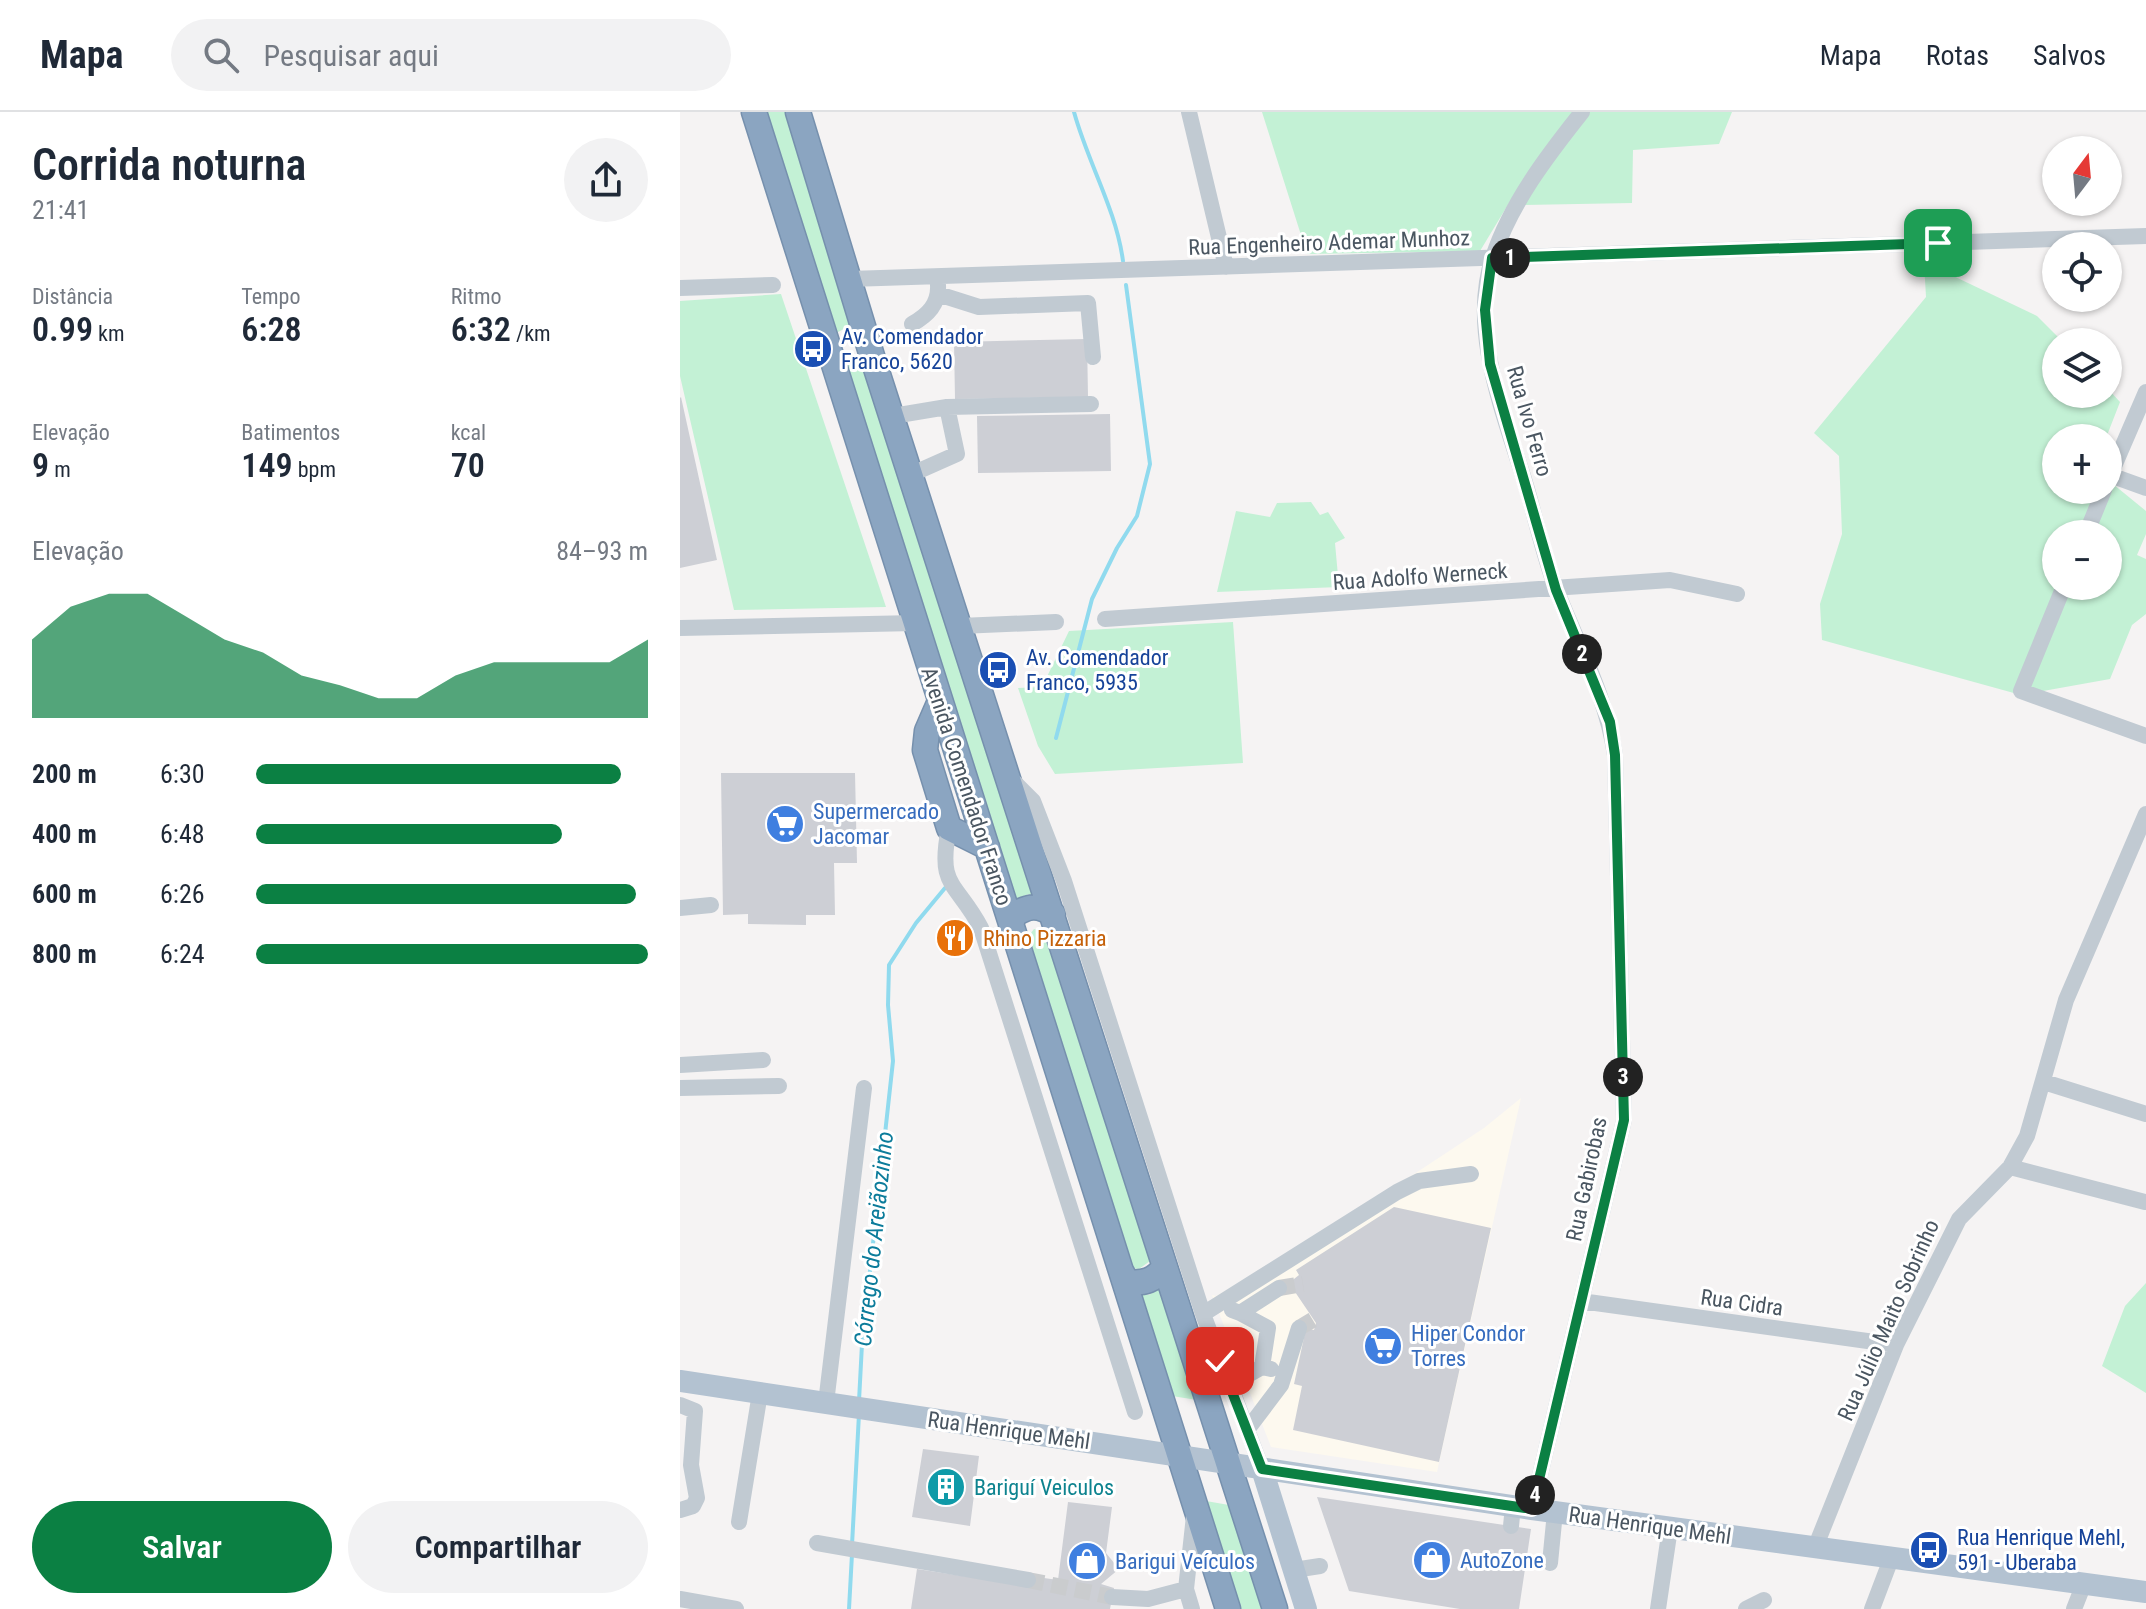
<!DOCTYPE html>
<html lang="pt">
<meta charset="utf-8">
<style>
body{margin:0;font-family:"Roboto Condensed",sans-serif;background:#f2f2f3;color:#1f2937;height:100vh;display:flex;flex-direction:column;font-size:30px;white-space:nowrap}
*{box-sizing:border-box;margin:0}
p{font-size:26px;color:#747a83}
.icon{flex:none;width:44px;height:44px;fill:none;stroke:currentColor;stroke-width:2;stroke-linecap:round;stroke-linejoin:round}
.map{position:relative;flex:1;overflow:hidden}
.sheet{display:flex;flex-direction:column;background:#fff;width:680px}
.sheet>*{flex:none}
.needle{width:52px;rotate:16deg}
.fabs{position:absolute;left:1362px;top:24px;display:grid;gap:16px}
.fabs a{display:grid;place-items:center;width:80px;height:80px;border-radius:50%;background:#fff;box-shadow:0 2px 6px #0004;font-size:40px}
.pin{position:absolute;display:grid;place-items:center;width:68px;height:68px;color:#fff;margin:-34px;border-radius:16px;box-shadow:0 4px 12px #0006}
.km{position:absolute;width:40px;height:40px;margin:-20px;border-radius:50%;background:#222;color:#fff;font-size:22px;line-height:40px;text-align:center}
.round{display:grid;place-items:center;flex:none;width:84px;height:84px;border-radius:42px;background:#f2f2f3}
.overview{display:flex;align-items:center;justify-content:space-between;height:136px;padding:0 32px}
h1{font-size:44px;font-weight:600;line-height:60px}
.stats{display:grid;grid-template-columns:repeat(3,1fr);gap:12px;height:136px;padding:8px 32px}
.stats div{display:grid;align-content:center}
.stats b{font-size:34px;font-weight:600}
.stats small{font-size:22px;font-weight:400}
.stats p{font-size:22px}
.chart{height:224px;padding:16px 32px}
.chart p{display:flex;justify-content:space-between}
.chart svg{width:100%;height:144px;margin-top:8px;fill:#0b8043;opacity:.7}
.button{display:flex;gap:16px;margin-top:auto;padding:16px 32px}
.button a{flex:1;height:92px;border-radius:48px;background:#0b8043;color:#fff;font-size:32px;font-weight:600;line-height:92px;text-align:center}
.button a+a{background:#f2f2f3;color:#1f2937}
ul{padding:0 32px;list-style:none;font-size:26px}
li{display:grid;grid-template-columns:128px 96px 1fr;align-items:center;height:60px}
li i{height:20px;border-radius:10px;background:#0b8043}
header{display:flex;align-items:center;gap:48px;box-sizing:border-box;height:112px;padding:0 40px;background:#fff;border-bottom:2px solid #e0e1e3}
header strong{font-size:38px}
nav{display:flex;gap:44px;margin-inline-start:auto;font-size:28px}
.search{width:560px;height:72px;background:#f2f2f3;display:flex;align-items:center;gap:20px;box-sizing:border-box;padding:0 28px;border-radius:44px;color:#747a83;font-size:30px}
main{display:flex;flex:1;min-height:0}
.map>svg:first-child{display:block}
.commercial{fill:#fdf9ef}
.green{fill:#c3f1d5;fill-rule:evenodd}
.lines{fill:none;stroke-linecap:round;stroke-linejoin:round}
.stream{stroke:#90daee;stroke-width:4}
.building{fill:#cdcfd5}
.minor-tunnel{stroke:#caccce;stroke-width:16;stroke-dasharray:16 8;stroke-linecap:butt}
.highway-casing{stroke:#7690ad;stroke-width:27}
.minor{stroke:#c1cad2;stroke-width:16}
.major{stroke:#b3c2d1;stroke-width:22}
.highway{stroke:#8ba5c1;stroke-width:24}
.route-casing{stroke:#fff;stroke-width:16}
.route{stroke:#0b8043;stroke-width:10}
.labels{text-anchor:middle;stroke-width:6;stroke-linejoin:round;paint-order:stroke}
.street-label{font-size:22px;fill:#4a5661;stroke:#fff}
.transit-label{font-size:22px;fill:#164399;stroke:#fff;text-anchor:start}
.shop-label{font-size:22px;fill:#366cbe;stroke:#fff;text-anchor:start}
.food-label{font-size:22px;fill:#c56008;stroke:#fff;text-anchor:start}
.culture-label{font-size:22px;fill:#0d838f;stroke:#fff;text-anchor:start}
.water-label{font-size:24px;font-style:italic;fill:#0c7c9b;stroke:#fff}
</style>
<header>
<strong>Mapa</strong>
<div class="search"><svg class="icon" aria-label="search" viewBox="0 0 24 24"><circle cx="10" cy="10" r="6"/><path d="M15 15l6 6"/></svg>Pesquisar aqui</div>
<nav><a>Mapa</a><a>Rotas</a><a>Salvos</a></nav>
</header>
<main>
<section class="sheet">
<div class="overview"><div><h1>Corrida noturna</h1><p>21:41</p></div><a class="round"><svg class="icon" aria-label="share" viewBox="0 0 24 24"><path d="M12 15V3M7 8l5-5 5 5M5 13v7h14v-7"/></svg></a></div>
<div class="stats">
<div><p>Distância</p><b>0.99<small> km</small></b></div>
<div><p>Tempo</p><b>6:28</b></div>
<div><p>Ritmo</p><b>6:32<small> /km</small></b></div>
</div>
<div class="stats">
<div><p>Elevação</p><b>9<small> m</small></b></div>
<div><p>Batimentos</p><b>149<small> bpm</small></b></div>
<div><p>kcal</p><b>70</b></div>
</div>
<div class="chart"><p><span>Elevação</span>84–93 m</p>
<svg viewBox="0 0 160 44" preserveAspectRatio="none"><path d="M0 44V20L10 10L20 6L30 6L40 13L50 20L60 24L70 31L80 34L90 38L100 38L110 31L120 27L130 27L140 27L150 27L160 20V44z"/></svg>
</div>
<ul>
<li><b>200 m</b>6:30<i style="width:93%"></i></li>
<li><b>400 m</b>6:48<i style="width:78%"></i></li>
<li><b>600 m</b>6:26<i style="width:97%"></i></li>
<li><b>800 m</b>6:24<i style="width:100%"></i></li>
</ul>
<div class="button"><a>Salvar</a><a>Compartilhar</a></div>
</section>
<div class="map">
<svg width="1466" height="1497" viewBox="0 0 1466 1497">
<rect width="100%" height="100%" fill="#f5f3f3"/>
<!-- commercial -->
<path class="commercial" d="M841 986 757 1360 591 1335 532 1183 536 1184 634 1128 804 1016Z"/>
<!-- green -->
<path class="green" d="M82 0H109L173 218 166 216 156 221Z
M582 0H896L829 91 800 139 627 142Z
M907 0H1052L1039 32 953 38 952 91 842 93Z
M1244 150 1357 204 1383 230H1376V282H1428V277L1440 290 1426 326H1376V378H1428V368L1466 399V422L1457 443 1466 447V502L1452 513 1430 567 1341 583 1142 528 1140 492 1162 422 1159 344 1134 321 1246 185ZM1376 422H1428V474H1376Z
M101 182 206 495 54 498 0 264V189Z
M174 249 186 252 356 787 349 782 335 787 166 253Z
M631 390 640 403 648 400 665 426 655 431 659 475 537 480 556 399 590 405 597 391Z
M553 510 563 651 375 662 358 634 338 576 362 575 389 519Z
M354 817 367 821 470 1149 459 1157 452 1156 347 826Z
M1466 1171V1281L1422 1254 1445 1194Z
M479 1176 517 1288 492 1284 457 1179 469 1183Z
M526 1389 549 1393 583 1497H560Z"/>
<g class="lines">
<!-- stream -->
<path class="stream" d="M394 0C408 51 436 97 443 149
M376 626 412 487 437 436 457 404 470 352 446 173
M179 1289 182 1232 213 949 208 893 209 853 236 811 265 776
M172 1433 179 1302
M169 1497 172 1442"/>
</g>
<!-- building -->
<path class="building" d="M407 227 408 285 275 287 274 230Z
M1 285 37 448 0 456V286Z
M430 302 431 359 298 361 297 304Z
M41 661H175L177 751H154L155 803H126V813L68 812V802L43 803Z
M714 1095 811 1116 759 1350 613 1318 622 1274 614 1272 626 1216 634 1218 636 1211 609 1171 619 1163 616 1158Z
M243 1337 299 1344 290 1414 232 1405Z
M637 1385 851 1417 839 1497H780L669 1479Z
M388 1390 432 1395 426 1441 439 1457 421 1472 434 1476 430 1497H231L237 1457 347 1474 350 1464 378 1468Z"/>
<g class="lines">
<!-- minor-tunnel -->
<path class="minor-tunnel" d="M599 1176 623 1172
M619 1216 634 1207
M348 1468 432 1485"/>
<defs>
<path id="highway" d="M74 0 548 1497
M118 0 192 244 595 1497
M260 589 247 619 245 638 269 716 307 735
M331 813 334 803C349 793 358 793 373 802
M441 1159 447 1170C465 1172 474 1168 485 1155"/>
</defs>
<!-- highway casing -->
<use href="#highway" class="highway-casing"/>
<!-- minor -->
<path class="minor" d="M509 0 546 155
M170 167 1466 124
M0 176 93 173
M258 182 299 195 408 191 413 245
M232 212C248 203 259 192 258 173
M267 295 411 292
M213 304 267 295 277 342 232 362
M1430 363 1466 376
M1428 368 1466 280
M1406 422 1424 378
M1384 474 1341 579 1466 624
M425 507 990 468 1057 482
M280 514 376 510
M0 516 236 511
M331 667 353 689 384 769 523 1202 582 1357
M269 716C257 776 276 769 301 816L455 1300
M0 796 31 793
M0 953 83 948
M1364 970 1466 1002
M0 976 99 974
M1330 1055 1465 1090
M901 1189 1216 1233
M552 1198 560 1201 599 1176
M560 1201 588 1216 582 1255
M523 1202 717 1080 739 1069 791 1062
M550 1273 582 1255 591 1257
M146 1291 184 976
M0 1293 15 1299 11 1353 17 1386 13 1394 0 1398
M567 1318 601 1273 619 1216
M852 1397 944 1008 935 643C927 587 899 535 878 482 865 449 857 412 847 377 826 306 788 220 813 145 831 91 867 44 902 0
M59 1410 80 1281
M831 1414 833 1394
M137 1431 348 1468
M1135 1436 1216 1233 1279 1107 1330 1055 1347 1024 1386 888 1466 702
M870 1451 875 1400
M614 1458 640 1454
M432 1485 468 1487 506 1477
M0 1487 56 1497
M512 1497 506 1477 514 1404
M978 1497 990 1416
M1066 1497 1084 1488
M1192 1497 1211 1447
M1394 1497 1403 1474"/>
<!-- major -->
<path class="major" d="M0 1269 852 1397 1466 1480
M582 1357 626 1497"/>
<!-- highway -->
<use href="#highway" class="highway"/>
</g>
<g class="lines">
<defs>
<path id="route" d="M540 1249 582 1357 852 1397 944 1008 935 643 930 610 876 478 810 252 805 198 812 146 1258 131"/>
</defs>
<!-- route casing -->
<use href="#route" class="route-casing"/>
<!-- route -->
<use href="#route" class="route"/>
</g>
<!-- icons -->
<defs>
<symbol id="bus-disc" viewBox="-11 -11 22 22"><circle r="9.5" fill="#1a4fb4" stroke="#fff"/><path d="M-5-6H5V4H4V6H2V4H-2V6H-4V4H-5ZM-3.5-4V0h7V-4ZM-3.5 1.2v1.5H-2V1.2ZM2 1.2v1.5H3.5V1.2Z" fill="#fff"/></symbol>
<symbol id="supermarket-disc" viewBox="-11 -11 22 22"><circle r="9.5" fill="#3f7fe0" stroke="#fff"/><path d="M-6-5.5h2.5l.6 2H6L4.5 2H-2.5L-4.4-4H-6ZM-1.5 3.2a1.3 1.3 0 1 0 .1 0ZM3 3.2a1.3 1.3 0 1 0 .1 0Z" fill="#fff"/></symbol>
<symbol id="restaurant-disc" viewBox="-11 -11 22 22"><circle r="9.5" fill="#e8710a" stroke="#fff"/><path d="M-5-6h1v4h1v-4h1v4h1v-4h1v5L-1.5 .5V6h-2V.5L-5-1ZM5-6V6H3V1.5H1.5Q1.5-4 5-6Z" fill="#fff"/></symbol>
<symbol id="building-disc" viewBox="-11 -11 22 22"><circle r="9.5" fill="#0f9aa8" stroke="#fff"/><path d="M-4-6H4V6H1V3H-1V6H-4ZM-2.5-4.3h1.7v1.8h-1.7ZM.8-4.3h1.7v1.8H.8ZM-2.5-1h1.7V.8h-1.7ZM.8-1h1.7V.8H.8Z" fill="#fff"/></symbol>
<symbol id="shop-disc" viewBox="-11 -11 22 22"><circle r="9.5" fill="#3f7fe0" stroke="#fff"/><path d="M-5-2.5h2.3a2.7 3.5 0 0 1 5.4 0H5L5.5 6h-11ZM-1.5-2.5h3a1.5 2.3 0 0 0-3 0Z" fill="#fff"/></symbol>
</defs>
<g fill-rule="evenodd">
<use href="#bus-disc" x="111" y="215" width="44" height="44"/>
<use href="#bus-disc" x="296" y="536" width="44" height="44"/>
<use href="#supermarket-disc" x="83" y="690" width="44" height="44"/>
<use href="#restaurant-disc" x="253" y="804" width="44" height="44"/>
<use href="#supermarket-disc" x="681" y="1212" width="44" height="44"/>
<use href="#building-disc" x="244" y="1353" width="44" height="44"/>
<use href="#bus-disc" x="1227" y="1416" width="44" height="44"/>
<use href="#shop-disc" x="730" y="1426" width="44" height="44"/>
<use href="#shop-disc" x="385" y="1427" width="44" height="44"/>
</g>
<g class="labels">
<!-- street labels -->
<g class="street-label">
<text transform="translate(649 130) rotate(-2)" y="8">Rua Engenheiro Ademar Munhoz</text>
<text transform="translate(850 309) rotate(74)" y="8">Rua Ivo Ferro</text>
<text transform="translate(740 464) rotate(-4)" y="8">Rua Adolfo Werneck</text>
<text transform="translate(287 674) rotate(72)" y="8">Avenida Comendador Franco</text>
<text transform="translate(906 1067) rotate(-78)" y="8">Rua Gabirobas</text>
<text transform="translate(1062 1190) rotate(8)" y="8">Rua Cidra</text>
<text transform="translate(1208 1208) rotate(-66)" y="8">Rua Júlio Maito Sobrinho</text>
<text transform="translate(329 1318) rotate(8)" y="8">Rua Henrique Mehl</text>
<text transform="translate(970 1413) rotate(8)" y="8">Rua Henrique Mehl</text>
</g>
<!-- transit labels -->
<g class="transit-label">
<text x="161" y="232">Av. Comendador<tspan x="161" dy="25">Franco, 5620</tspan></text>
<text x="346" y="553">Av. Comendador<tspan x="346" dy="25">Franco, 5935</tspan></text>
<text x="1277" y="1433">Rua Henrique Mehl,<tspan x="1277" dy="25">591 - Uberaba</tspan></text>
</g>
<!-- shop labels -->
<g class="shop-label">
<text x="133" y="707">Supermercado<tspan x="133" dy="25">Jacomar</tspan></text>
<text x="731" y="1229">Hiper Condor<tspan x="731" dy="25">Torres</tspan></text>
<text x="780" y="1456">AutoZone</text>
<text x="435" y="1457">Barigui Veículos</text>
</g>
<!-- food labels -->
<g class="food-label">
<text x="303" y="834">Rhino Pizzaria</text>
</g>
<!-- culture labels -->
<g class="culture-label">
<text x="294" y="1383">Bariguí Veiculos</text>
</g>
<!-- water labels -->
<g class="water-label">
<text transform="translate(194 1127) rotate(-84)" y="8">Córrego do Areiãozinho</text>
</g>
</g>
</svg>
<div class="fabs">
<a><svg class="needle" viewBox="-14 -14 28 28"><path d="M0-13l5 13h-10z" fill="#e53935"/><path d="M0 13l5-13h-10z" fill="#747a83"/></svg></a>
<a><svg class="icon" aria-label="locate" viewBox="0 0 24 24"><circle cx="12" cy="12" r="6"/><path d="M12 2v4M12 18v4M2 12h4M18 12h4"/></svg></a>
<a><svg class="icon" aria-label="layers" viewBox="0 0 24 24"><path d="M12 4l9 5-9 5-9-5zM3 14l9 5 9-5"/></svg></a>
<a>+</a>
<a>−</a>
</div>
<div class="pin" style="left:1258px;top:131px;background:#1e9e55"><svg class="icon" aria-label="arrive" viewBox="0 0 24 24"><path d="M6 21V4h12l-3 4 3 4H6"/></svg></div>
<div class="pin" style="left:540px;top:1249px;background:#d93025"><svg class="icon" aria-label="check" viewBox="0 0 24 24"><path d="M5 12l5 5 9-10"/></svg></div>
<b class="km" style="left:830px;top:146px">1</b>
<b class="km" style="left:902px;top:542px">2</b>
<b class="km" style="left:943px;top:965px">3</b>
<b class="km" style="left:855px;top:1383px">4</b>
</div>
</main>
